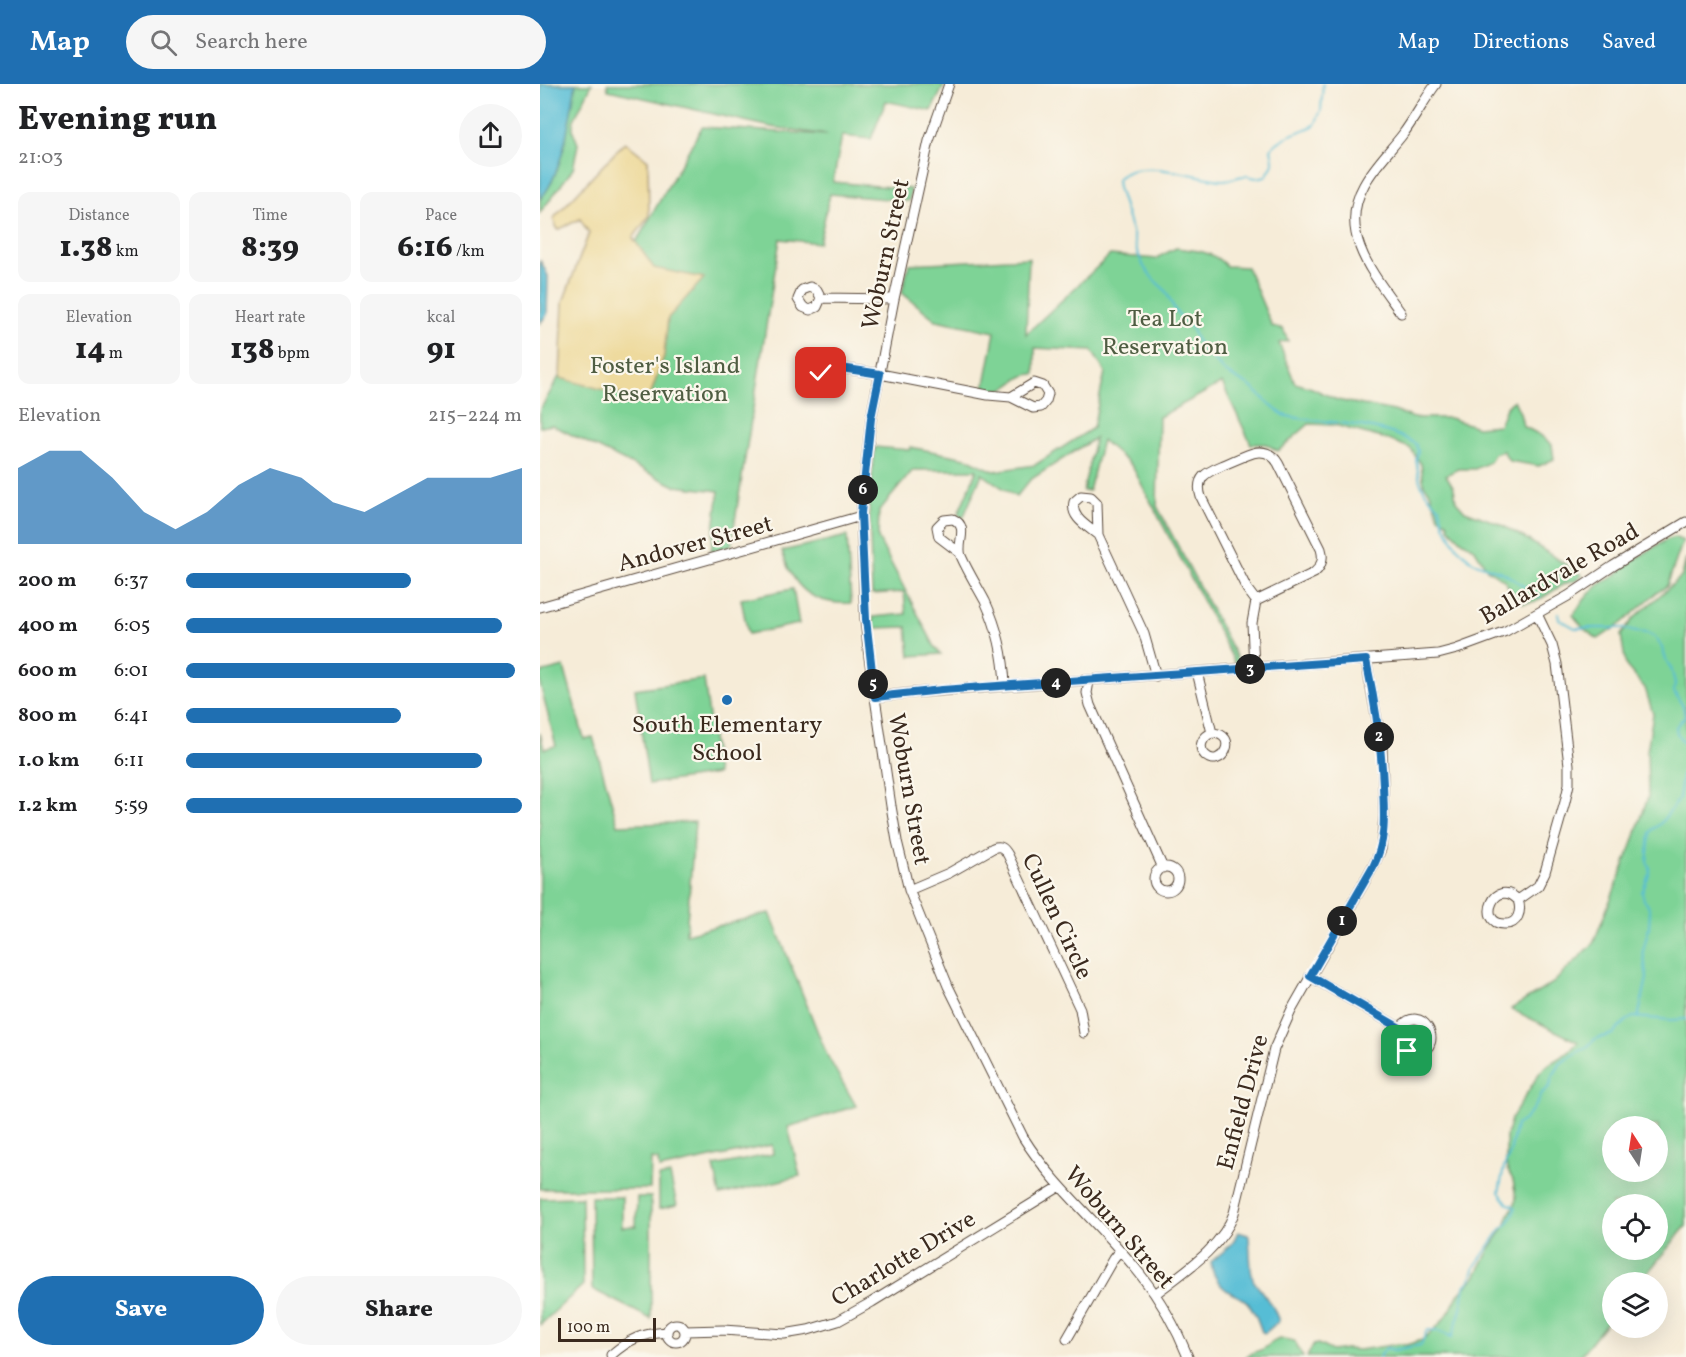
<!DOCTYPE html>
<meta charset="utf-8">
<style>
body{margin:0;font-family:Vollkorn,serif;background:#f6f6f6;color:#202124;height:100vh;display:flex;flex-direction:column;font-size:22px;white-space:nowrap}
*{box-sizing:border-box;margin:0}
p{font-size:20px;color:#757577}
.icon{flex:none;width:33px;height:33px;fill:none;stroke:currentColor;stroke-width:2;stroke-linecap:round;stroke-linejoin:round}
.map{position:relative;flex:1;overflow:hidden}
.sheet{display:flex;flex-direction:column;background:#fff;width:540px}
.sheet>*{flex:none}
.needle{width:39px;rotate:348deg}
.controls{position:absolute;left:1062px;top:1032px;display:grid;gap:12px}
.controls a{display:grid;place-items:center;width:66px;height:66px;border-radius:50%;background:#fff;box-shadow:0 6px 24px #0002;font-size:30px}
.scale{position:absolute;left:18px;bottom:15px;width:98px;box-sizing:border-box;padding-left:6px;border:3px solid #3b2a1e;border-top:0;font-size:16px;line-height:21px;white-space:nowrap;color:#3b2a1e;-webkit-text-stroke:4px #fbf7ec;paint-order:stroke}
.pin{position:absolute;display:grid;place-items:center;width:51px;height:51px;color:#fff;margin:-26px;border-radius:12px;box-shadow:0 3px 9px #0006}
.km{position:absolute;width:30px;height:30px;margin:-15px;border-radius:50%;background:#222;color:#fff;font-size:16px;line-height:30px;text-align:center}
.round{display:grid;place-items:center;flex:none;width:63px;height:63px;border-radius:32px;background:#f6f6f6}
.headline{display:flex;align-items:center;justify-content:space-between;height:102px;padding:0 18px}
h1{font-size:33px;font-weight:800;line-height:45px}
.metrics{display:grid;grid-template-columns:repeat(3,1fr);gap:9px;height:102px;padding:6px 18px}
.metrics div{display:grid;align-content:center;border-radius:12px;background:#f6f6f6;text-align:center}
.metrics b{font-size:30px;font-weight:800}
.metrics small{font-size:16px;font-weight:400}
.metrics p{font-size:16px}
.chart{height:168px;padding:12px 18px}
.chart p{display:flex;justify-content:space-between}
.chart svg{width:100%;height:108px;margin-top:6px;fill:#1f6fb2;opacity:.7}
.primary-button{display:flex;gap:12px;margin-top:auto;padding:12px 18px}
.primary-button a{flex:1;height:69px;border-radius:36px;background:#1f6fb2;color:#fff;font-size:24px;font-weight:800;line-height:69px;text-align:center}
.primary-button a+a{background:#f6f6f6;color:#202124}
ul{padding:0 18px;list-style:none;font-size:20px}
li{display:grid;grid-template-columns:96px 72px 1fr;align-items:center;height:45px}
li i{height:15px;border-radius:8px;background:#1f6fb2}
header{display:flex;align-items:center;gap:36px;box-sizing:border-box;height:84px;padding:0 30px;background:#1f6fb2;color:#fff}
header strong{font-size:28px}
nav{display:flex;gap:33px;margin-inline-start:auto;font-size:21px}
.search{width:420px;height:54px;background:#f6f6f6;display:flex;align-items:center;gap:15px;box-sizing:border-box;padding:0 21px;border-radius:33px;color:#757577;font-size:22px}
main{display:flex;flex:1;min-height:0}
.map>svg:first-child{display:block}
.green{fill:#7ed396;stroke:#5c7e5a;stroke-width:1.5;fill-rule:evenodd}
.sand{fill:#eeda9e;stroke:#94825e;stroke-width:1.5}
.water{fill:#57bdd5;stroke:#49747a;stroke-width:1.5}
.lines{fill:none;stroke-linecap:round;stroke-linejoin:round}
.stream{stroke:#57bdd5;stroke-width:2}
.minor-casing{stroke:#57473a;stroke-width:11}
.minor{stroke:#fff;stroke-width:9}
.route-casing{stroke:#fff;stroke-width:12}
.route{stroke:#1f6fb2;stroke-width:8}
.poi-dot{fill:#1f6fb2;stroke:#fbf7ec;stroke-width:2}
.labels{text-anchor:middle;stroke-width:4.5;stroke-linejoin:round;paint-order:stroke}
.street-label{font-size:24px;fill:#3b2a1e;stroke:#fbf7ec}
.park-label{font-size:24px;fill:#4f5d42;stroke:#fbf7ec}
.poi-label{font-size:24px;fill:#3b2a1e;stroke:#fbf7ec}
</style>
<header>
<strong>Map</strong>
<div class="search"><svg class="icon" aria-label="search" viewBox="0 0 24 24"><circle cx="10" cy="10" r="6"/><path d="M15 15l6 6"/></svg>Search here</div>
<nav><a>Map</a><a>Directions</a><a>Saved</a></nav>
</header>
<main>
<section class="sheet">
<div class="headline"><div><h1>Evening run</h1><p>21:03</p></div><a class="round"><svg class="icon" aria-label="share" viewBox="0 0 24 24"><path d="M12 15V3M7 8l5-5 5 5M5 13v7h14v-7"/></svg></a></div>
<div class="metrics">
<div><p>Distance</p><b>1.38<small> km</small></b></div>
<div><p>Time</p><b>8:39</b></div>
<div><p>Pace</p><b>6:16<small> /km</small></b></div>
</div>
<div class="metrics">
<div><p>Elevation</p><b>14<small> m</small></b></div>
<div><p>Heart rate</p><b>138<small> bpm</small></b></div>
<div><p>kcal</p><b>91</b></div>
</div>
<div class="chart"><p><span>Elevation</span>215–224 m</p>
<svg viewBox="0 0 160 44" preserveAspectRatio="none"><path d="M0 44V13L10 6L20 6L30 17L40 31L50 38L60 31L70 20L80 13L90 17L100 27L110 31L120 24L130 17L140 17L150 17L160 13V44z"/></svg>
</div>
<ul>
<li><b>200 m</b>6:37<i style="width:67%"></i></li>
<li><b>400 m</b>6:05<i style="width:94%"></i></li>
<li><b>600 m</b>6:01<i style="width:98%"></i></li>
<li><b>800 m</b>6:41<i style="width:64%"></i></li>
<li><b>1.0 km</b>6:11<i style="width:88%"></i></li>
<li><b>1.2 km</b>5:59<i style="width:100%"></i></li>
</ul>
<div class="primary-button"><a>Save</a><a>Share</a></div>
</section>
<div class="map">
<svg width="1146" height="1273" viewBox="0 0 1146 1273">
<rect width="100%" height="100%" fill="#fbf7ec"/>
<filter id="ink" filterUnits="userSpaceOnUse"><feTurbulence type="fractalNoise" baseFrequency=".0167" numOctaves="2"/><feDisplacementMap in="SourceGraphic" scale="12" xChannelSelector="R" yChannelSelector="G"/><feConvolveMatrix kernelMatrix="1 2 1 2 8 2 1 2 1" color-interpolation-filters="sRGB"/></filter>
<filter id="wash" filterUnits="userSpaceOnUse"><feTurbulence type="fractalNoise" baseFrequency=".008" numOctaves="4" result="noise"/><feDisplacementMap in="SourceGraphic" scale="24" xChannelSelector="R" yChannelSelector="G"/><feGaussianBlur stdDeviation="1.35" result="paint"/><feColorMatrix in="noise" values="0 0 0 0 0 0 0 0 0 0 0 0 0 0 0 0 0 1.4 0 .05"/><feComposite in="paint" operator="in"/></filter>
<g filter="url(#wash)">
<rect width="100%" height="100%" fill="#f6ecd8"/>
<!-- green -->
<path class="green" d="M0 0H52L33 38V47L38 60 33 85 0 129Z
M67 0H405L391 27 346 17 331 55 302 52 293 98 371 105 369 117 290 110 279 159 240 155 191 462 171 468 179 407 135 402 12 341 0 343V326L162 43 288 51 231 43 68 6Z
M636 164C654 166 674 167 686 182L707 183 732 242 743 245 748 257 739 259 755 299 772 304 797 316 854 327 874 334H910L937 343 959 341 966 324 974 316 980 329 983 342 1000 351 1012 361 1014 375 999 382 969 377 963 367 954 370 950 378 935 385H918L906 391 914 404 916 417 925 427 960 440 988 456 1042 491 1037 496 1024 500 997 517 983 519 974 511 964 496 947 485 934 464 922 457 909 444 908 439 899 433 890 408 884 401 881 380 870 364 849 356 795 341 769 340 738 367 726 360H711L682 299 619 333 617 422 699 578 695 579 592 382 562 356 549 407H543L555 354 490 396 476 413 442 390 423 434 418 430 437 386H373L339 427 338 454 395 563 401 570 370 572 367 543 334 544 333 533 366 530 364 508 332 510 329 423 335 363 370 366V363L426 374 454 387 495 381 553 344 565 288 552 267 495 264V290C471 290 475 311 444 305L455 248 396 236 362 209 369 180 489 174 486 250 570 171 617 175 618 173Z
M307 452 311 519C272 521 253 504 242 467Z
M1134 453 1143 457 1127 502 1115 510 1082 539 1058 555 1044 545 1033 531 1047 512 1060 500 1076 491 1092 477 1126 456Z
M1146 475V1142L1100 1198H1072V1232L1039 1273H767L773 1261 778 1260 792 1267 806 1265 819 1266 858 1260 866 1261 882 1256 899 1241 910 1227 918 1211 935 1193 949 1166 965 1142 969 1130 975 1120 976 1114 973 1096 967 1085 966 1078V1053L971 1035 1000 988 1009 980 1029 968 1038 958 971 925 1013 899 1053 860 1092 761 1108 713 1107 667 1113 630 1105 604 1086 582 1081 551 1093 535 1142 492ZM1072 1042H1118V1088H1072ZM1072 1120H1118V1166H1072Z
M253 505 259 540 208 550 201 515Z
M24 583 44 655 53 653 78 741 155 738 146 850 230 829 287 971 316 1022 248 1043 260 1092 180 1111 174 1082 233 1070 232 1061 119 1085 118 1076 111 1075 110 1105H0V649L4 665 16 662 0 600V589Z
M164 595 177 690 109 700 95 605Z
M130 1091 137 1121 119 1125V1093Z
M42 1113 43 1201 0 1241V1114Z
M51 1113H82V1143L96 1142 97 1113H111V1235L52 1205Z
M740 1255C760 1256 754 1258 763 1273H706C711 1267 714 1269 721 1266 728 1263 731 1257 740 1255Z"/>
<!-- sand -->
<path class="sand" d="M85 58 108 76 109 132 93 154 114 184 164 194 128 234 124 272 108 318 20 294 23 218 49 149 40 135 18 146 13 135Z"/>
<!-- water -->
<path class="water" d="M0 0H36C30 32 23 92 0 115Z
M0 176 8 192 7 231 0 239Z
M698 1148 708 1151 709 1153 711 1185 713 1196 733 1223 739 1237 725 1249 722 1248C718 1237 715 1227 707 1218 702 1213 697 1212 691 1209 680 1203 672 1191 671 1178L692 1160Z"/>
<g class="lines">
<!-- stream -->
<path class="stream" d="M783 0 781 26 775 41C761 48 741 52 731 65 734 81 735 78 726 92 723 92 720 94 717 94 713 94 708 91 703 92 695 93 690 97 681 96 653 93 598 73 577 95L578 104 592 147 597 167 604 183 614 196 625 206 636 228 650 241 656 255 661 262 685 288 711 303 735 325 744 331 751 333C790 339 842 339 876 360L878 367 876 376 880 398 885 408 899 423 904 441 917 463 933 478 964 489 1000 513
M1018 529 1019 535 1035 544H1081L1096 548 1107 549 1115 553 1122 563 1126 576 1131 584 1135 599 1134 608 1143 622 1145 632 1136 643 1137 649 1146 663
M1098 934 1107 894 1103 867 1109 843 1110 827 1108 821 1104 816 1102 808 1110 789V784L1107 778 1110 749 1113 745 1120 740 1139 715 1143 685 1146 673
M839 1273 846 1264 854 1266 881 1261 887 1246H896L912 1253 921 1225 925 1202 931 1195 935 1182 961 1145C968 1141 973 1132 975 1124L972 1121 968 1120 959 1108 964 1083 970 1069 976 1041 985 1035 998 1018 1002 1009 1010 1002 1012 993 1021 979 1039 967 1046 964 1055 955 1073 950 1086 937 1093 933 1132 936 1146 935"/>
</g>
</g>
<g filter="url(#ink)">
<g class="lines">
<defs>
<path id="minor" d="M409 0 389 57 354 215 331 335 321 429 325 535 329 573 351 722 357 757 369 806 408 902 483 1053C515 1105 563 1142 600 1190 620 1215 636 1243 648 1273
M281 214 277 223 270 226 263 223 258 215 262 206 270 203 277 206 281 214 354 215
M861 229C834 191 797 149 824 101 834 82 850 67 863 50 875 34 884 16 896 0
M281 289 295 283 340 290 448 311 471 313 493 324 501 323 506 317 508 310 503 302 494 299 471 313
M558 451C547 442 530 433 534 418L541 412 551 413 557 419 558 451 604 550 616 592
M420 469 399 453 397 443 404 436 413 435C430 443 416 459 421 472 428 488 437 502 445 517 458 545 464 572 465 602
M0 523 321 432
M714 584 712 539 716 517 707 505 661 413C654 391 670 387 686 380 695 376 704 372 713 369 723 366 732 369 738 379L781 465C784 475 782 482 774 489L716 517
M657 588 672 649C701 650 681 687 665 671 657 663 663 652 672 649
M549 597 547 609 550 621 623 784
M335 613 371 609 898 570 917 565 966 547 1028 512 1073 482 1146 438
M614 795a12 12 0 1 1 24 0a12 12 0 1 1-24 0Z
M369 806 409 789 453 764C461 761 464 764 468 771L540 925 544 949
M978 816C982 827 978 841 964 840 936 839 955 792 978 816L998 802 1005 788 1025 718 1029 700V681L1017 580 1012 561 997 530
M770 892 860 944C856 957 863 972 878 969 907 962 881 916 860 944
M615 1210C642 1189 683 1163 694 1129L734 965 751 927 833 783 841 765 844 732 842 664 826 576
M127 1249a9 9 0 1 1 18 0a9 9 0 1 1-18 0Z
M145 1247 183 1246 244 1250 268 1246 298 1237 332 1218 519 1103
M527 1255 573 1175 580 1166
M71 1271C91 1254 101 1250 127 1248"/>
</defs>
<!-- minor casing -->
<use href="#minor" class="minor-casing"/>
<!-- minor -->
<use href="#minor" class="minor"/>
</g>
</g>
<g class="lines" filter="url(#ink)">
<defs>
<path id="route" d="M281 289 295 283 340 290 331 334 321 429 326 535 335 613 402 606 826 576C835 617 841 658 843 701 844 731 847 755 833 783L770 892 860 944C856 954 859 962 867 967"/>
</defs>
<!-- route casing -->
<use href="#route" class="route-casing"/>
<!-- route -->
<use href="#route" class="route"/>
</g>
<!-- markers -->
<circle class="poi-dot" cx="187" cy="616" r="6"/>
<g class="labels">
<!-- street labels -->
<g class="street-label">
<text transform="translate(345 170) rotate(-78)" y="8">Woburn Street</text>
<text transform="translate(155 459) rotate(-15)" y="8">Andover Street</text>
<text transform="translate(1019 489) rotate(-30)" y="8">Ballardvale Road</text>
<text transform="translate(370 705) rotate(80)" y="8">Woburn Street</text>
<text transform="translate(518 832) rotate(65)" y="8">Cullen Circle</text>
<text transform="translate(702 1018) rotate(-75)" y="8">Enfield Drive</text>
<text transform="translate(580 1143) rotate(49)" y="8">Woburn Street</text>
<text transform="translate(363 1174) rotate(-31)" y="8">Charlotte Drive</text>
</g>
<!-- park labels -->
<g class="park-label">
<text x="625" y="242">Tea Lot<tspan x="625" dy="28">Reservation</tspan></text>
<text x="125" y="289">Foster's Island<tspan x="125" dy="28">Reservation</tspan></text>
</g>
<!-- poi labels -->
<g class="poi-label">
<text x="187" y="648">South Elementary<tspan x="187" dy="28">School</tspan></text>
</g>
</g>
</svg>
<div class="controls">
<a><svg class="needle" viewBox="-14 -14 28 28"><path d="M0-13l5 13h-10z" fill="#e53935"/><path d="M0 13l5-13h-10z" fill="#757577"/></svg></a>
<a><svg class="icon" aria-label="locate" viewBox="0 0 24 24"><circle cx="12" cy="12" r="6"/><path d="M12 2v4M12 18v4M2 12h4M18 12h4"/></svg></a>
<a><svg class="icon" aria-label="layers" viewBox="0 0 24 24"><path d="M12 4l9 5-9 5-9-5zM3 14l9 5 9-5"/></svg></a>
</div>
<div class="scale">100 m</div>
<div class="pin" style="left:867px;top:967px;background:#1e9e55"><svg class="icon" aria-label="arrive" viewBox="0 0 24 24"><path d="M6 21V4h12l-3 4 3 4H6"/></svg></div>
<div class="pin" style="left:281px;top:289px;background:#d93025"><svg class="icon" aria-label="check" viewBox="0 0 24 24"><path d="M5 12l5 5 9-10"/></svg></div>
<b class="km" style="left:802px;top:837px">1</b>
<b class="km" style="left:839px;top:653px">2</b>
<b class="km" style="left:710px;top:585px">3</b>
<b class="km" style="left:516px;top:599px">4</b>
<b class="km" style="left:333px;top:600px">5</b>
<b class="km" style="left:323px;top:406px">6</b>
</div>
</main>
